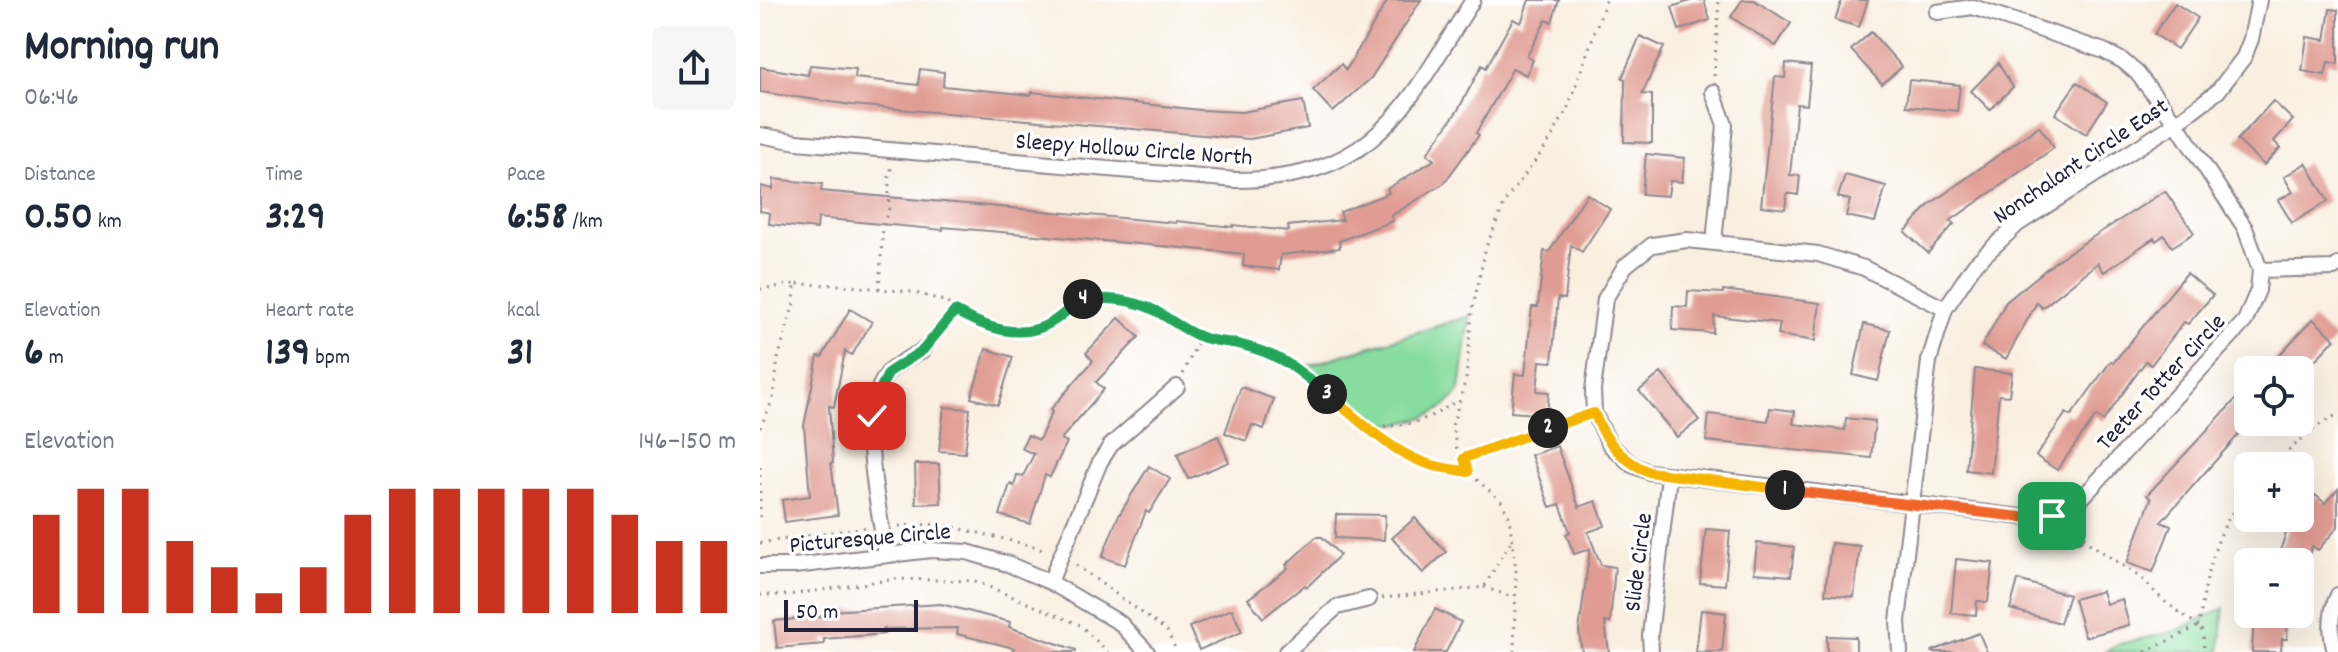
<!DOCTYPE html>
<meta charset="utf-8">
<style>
body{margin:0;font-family:Dekko,sans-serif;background:#f6f6f7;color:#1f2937;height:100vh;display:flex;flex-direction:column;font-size:30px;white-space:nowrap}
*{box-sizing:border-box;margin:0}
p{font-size:26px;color:#747a83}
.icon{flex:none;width:44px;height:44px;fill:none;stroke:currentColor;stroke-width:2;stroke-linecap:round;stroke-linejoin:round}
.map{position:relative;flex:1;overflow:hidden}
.drawer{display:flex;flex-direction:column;background:#fff;width:760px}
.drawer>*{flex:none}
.tools{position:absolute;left:1474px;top:356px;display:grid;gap:16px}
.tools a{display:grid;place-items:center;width:80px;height:80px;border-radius:12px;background:#fff;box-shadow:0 8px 32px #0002;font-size:40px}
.scale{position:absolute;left:24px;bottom:20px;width:134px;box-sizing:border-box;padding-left:8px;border:4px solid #22223b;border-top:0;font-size:22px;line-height:28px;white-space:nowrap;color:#22223b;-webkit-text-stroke:6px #fff;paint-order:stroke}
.pin{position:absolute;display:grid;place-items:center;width:68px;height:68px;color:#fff;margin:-34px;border-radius:16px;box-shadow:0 4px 12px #0006}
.km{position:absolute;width:40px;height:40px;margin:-20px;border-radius:50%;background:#222;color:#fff;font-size:22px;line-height:40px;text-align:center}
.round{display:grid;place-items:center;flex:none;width:84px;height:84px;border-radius:12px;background:#f6f6f7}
.headline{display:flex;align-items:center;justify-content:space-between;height:136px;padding:0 24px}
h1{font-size:44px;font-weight:800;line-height:60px}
.stats{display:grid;grid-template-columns:repeat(3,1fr);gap:12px;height:136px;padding:8px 24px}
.stats div{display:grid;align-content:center}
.stats b{font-size:40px;font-weight:800}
.stats small{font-size:22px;font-weight:400}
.stats p{font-size:22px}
.chart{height:224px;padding:16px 24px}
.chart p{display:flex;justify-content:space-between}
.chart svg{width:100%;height:144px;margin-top:8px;stroke:#c8321e;stroke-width:6}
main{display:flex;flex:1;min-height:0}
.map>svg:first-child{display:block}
.green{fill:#87dc9f;stroke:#547f6d;stroke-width:2}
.building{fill:#e09c93}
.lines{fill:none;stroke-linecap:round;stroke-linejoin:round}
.street-casing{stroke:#8e888e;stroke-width:18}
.path{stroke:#8e888e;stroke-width:3;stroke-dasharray:2 6;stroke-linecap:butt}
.street{stroke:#fff;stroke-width:14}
.split-1-casing{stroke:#fff;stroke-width:16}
.split-2-casing{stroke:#fff;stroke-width:16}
.split-3-casing{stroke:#fff;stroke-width:16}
.split-4-casing{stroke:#fff;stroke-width:16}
.split-5-casing{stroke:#fff;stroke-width:16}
.split-1{stroke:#f0652b;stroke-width:10}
.split-2{stroke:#f5b400;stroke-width:10}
.split-3{stroke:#f5b400;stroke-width:10}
.split-4{stroke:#22a559;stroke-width:10}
.split-5{stroke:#22a559;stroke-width:10}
.labels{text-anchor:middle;stroke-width:7;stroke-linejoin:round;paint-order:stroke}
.street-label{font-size:24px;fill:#22223b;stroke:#fff}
</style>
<main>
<section class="drawer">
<div class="headline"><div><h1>Morning run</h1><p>06:46</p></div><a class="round"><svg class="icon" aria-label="share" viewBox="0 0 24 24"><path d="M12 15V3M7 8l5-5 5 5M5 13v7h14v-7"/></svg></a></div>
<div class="stats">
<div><p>Distance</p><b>0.50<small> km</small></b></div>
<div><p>Time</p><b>3:29</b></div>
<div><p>Pace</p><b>6:58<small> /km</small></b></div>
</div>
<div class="stats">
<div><p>Elevation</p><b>6<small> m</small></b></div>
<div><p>Heart rate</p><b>139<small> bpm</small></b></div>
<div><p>kcal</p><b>31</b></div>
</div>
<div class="chart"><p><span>Elevation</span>146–150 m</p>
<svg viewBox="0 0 160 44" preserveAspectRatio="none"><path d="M5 44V14M15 44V6M25 44V6M35 44V22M45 44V30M55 44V38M65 44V30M75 44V14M85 44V6M95 44V6M105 44V6M115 44V6M125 44V6M135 44V14M145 44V22M155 44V22"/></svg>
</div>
</section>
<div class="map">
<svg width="1578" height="652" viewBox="0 0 1578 652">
<rect width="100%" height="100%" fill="#fff"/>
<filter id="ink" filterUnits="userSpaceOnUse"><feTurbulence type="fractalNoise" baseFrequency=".0125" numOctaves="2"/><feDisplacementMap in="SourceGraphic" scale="16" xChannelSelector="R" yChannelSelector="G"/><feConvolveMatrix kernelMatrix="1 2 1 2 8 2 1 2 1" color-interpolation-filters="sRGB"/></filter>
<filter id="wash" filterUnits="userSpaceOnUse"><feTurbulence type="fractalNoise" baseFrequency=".006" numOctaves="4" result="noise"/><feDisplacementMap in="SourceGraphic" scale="32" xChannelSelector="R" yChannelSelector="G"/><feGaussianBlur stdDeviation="1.8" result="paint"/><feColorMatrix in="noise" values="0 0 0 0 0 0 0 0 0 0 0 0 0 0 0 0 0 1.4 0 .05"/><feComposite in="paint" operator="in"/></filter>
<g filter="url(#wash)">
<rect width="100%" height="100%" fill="#f9efe1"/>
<!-- green -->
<path class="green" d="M710 316 700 390C690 406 672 416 654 420 642 423 630 426 617 424 595 420 562 383 544 367Z
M1464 608 1460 652H1345L1359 644 1416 631Z"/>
<g id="blocks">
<!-- building -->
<path class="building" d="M628 0H661L611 78 573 112 553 90 581 64 586 70Z
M769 0H799L792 22 786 20 767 56 773 60 766 75 753 68 716 133 719 135 684 183 631 216 633 221 579 241 580 248 521 255 519 270 483 266 484 254 401 246 183 227V230L58 218 57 229 9 224 10 213 0 211V186L13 189 14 179 62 184 61 191 416 223V221L473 227V225L529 231 528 226 583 220 580 212 629 193 627 189 674 160 667 154 698 110 722 65 726 68 753 19 761 23Z
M933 0H944L950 20 919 30 912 7Z
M982 0H994L1031 23 1016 46 971 17Z
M1082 0H1108L1099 27 1075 20Z
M1415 3 1438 18 1417 49 1394 34Z
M1570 9 1578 10V64L1568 62 1565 75 1542 71 1547 37 1565 40Z
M1111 32 1142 67 1122 84 1091 50Z
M880 36 904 47 882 94 892 95V143L864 142 865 79 862 78Z
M1026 63 1051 66 1047 105 1037 104 1030 175 1040 176 1038 195 1027 193 1025 209 1001 206 1015 77 1025 78Z
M1238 63 1253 87 1230 110 1211 91Z
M50 65 96 69 95 78 158 85 160 69 184 72 183 86 271 95 272 92 440 110 482 112 543 101 548 128 490 139 92 105 0 92V67L48 75Z
M1149 80 1200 85 1197 111 1146 106Z
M1317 82 1347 102 1326 134 1295 114Z
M1513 101 1533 120 1514 141 1520 148 1504 165 1477 140Z
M1279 126 1294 148 1190 221 1194 224 1168 253 1145 232 1169 205Z
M886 154 925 158 922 182 910 181 908 196 882 194Z
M1546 163 1568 201 1532 223 1518 200 1533 192 1524 177Z
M1085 175 1126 186 1115 222 1086 216 1090 200 1078 197Z
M1405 191 1434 233 1412 247 1404 235 1396 241 1394 238 1344 272 1338 263 1282 308 1277 302 1246 359 1222 346 1246 302 1300 258Z
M827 194 850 209 822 252 811 245 805 299 798 298 792 362 780 361 777 391 789 392 787 415 751 412 755 374 765 375 772 307H778L784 251 789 252Z
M1427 273 1453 295 1428 324 1424 322 1391 365 1386 361 1343 421 1336 416 1297 470 1276 456 1306 413 1311 416 1351 361 1353 363Z
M963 290 1060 303 1055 341 1018 335 1020 323 954 316 953 333 912 330 913 306 927 307 928 291 963 293Z
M90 309 112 322 92 355 85 351 74 407 69 406 73 463H71L78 515 25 522 22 500 50 496 44 426 58 356 62 357Z
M359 318 379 337 336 382 344 389 301 439 307 442 290 477 285 475 270 524 240 515 250 484 254 486 257 475 263 476 274 454 261 448 268 435 279 440 292 412 290 410 333 361 326 353Z
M1553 319 1575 339 1546 370H1505Z
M1104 324 1130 330 1118 381 1093 375Z
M226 349 253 357 238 405 211 398Z
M1215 369 1252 373 1249 396 1239 395 1231 473 1206 470Z
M901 373 939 420 917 437 879 391Z
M1488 386V424L1401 522 1411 526 1393 572 1367 563 1391 499 1387 495Z
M481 387 514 399 504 429 492 425 486 441 465 433Z
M184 407 210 409 205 453 179 451Z
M1010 408 1035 411 1033 424 1085 430 1086 418 1115 421 1111 458 946 441 949 414 1008 421Z
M458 436 469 462 428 479 417 454Z
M797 446 819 507 836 501 845 526 828 532 841 565 855 567 850 623 845 622 849 652H822L819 631 830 549 814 554 806 534 810 532 800 504 790 507 771 455Z
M155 464H179L181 503 156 504Z
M389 466 410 479 389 513 386 511 365 565 342 557 358 517Z
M1578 489V527L1558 550 1552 546 1547 562H1516L1529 525 1535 518H1540V512L1555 495 1565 503Z
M576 514 625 515 624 540 575 538Z
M655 518 686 552 663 573 632 538Z
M946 529 970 531 965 585 940 583Z
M556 537H562L580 555 547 587 545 585 503 618 488 599 528 568 526 565Z
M997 543 1034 547 1031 576 994 573Z
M1071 543 1100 546 1094 597 1065 594Z
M1196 559 1233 563 1228 602 1217 601 1216 615 1191 613Z
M1258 580 1309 595 1300 623 1250 609Z
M1342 591 1346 604 1362 599 1369 625 1325 637 1314 599Z
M181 604 250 622 249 627 316 650V652H252L254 648 197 634 198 628 123 629 124 634 64 639V644L17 648 14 621 70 616V611Z
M472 609 482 632 439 650 429 627Z
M675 609 701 622 686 652H654Z
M941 610 966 613 962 652H936Z
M1494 614H1528L1527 639H1522L1521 652H1492Z
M1219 633 1227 652H1172V651Z
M1067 636 1096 637V652H1067Z"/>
</g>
</g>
<g filter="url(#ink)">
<use href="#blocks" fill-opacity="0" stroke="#8e888e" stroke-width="2"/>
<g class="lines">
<defs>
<path id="street" d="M1177 12 1213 7 1344 51 1363 61 1377 73 1416 123 1485 228 1500 270 1574 268 1578 265
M953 92 965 125 954 243
M0 135 37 142 476 180C618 179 645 106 713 0
M1185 309 1104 268 1058 254 927 240 892 245 865 266 845 299 833 390 834 413 850 445 872 465 889 472 1278 519 1292 516 1322 498 1485 321 1498 290 1500 270
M1307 508 1317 534
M126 555C119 504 95 418 127 374 135 364 152 357 163 350
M0 566H34L171 550 207 552 248 564 290 582 360 623 387 652
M290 582 340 462 351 445 417 387
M526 652 577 607 609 599
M891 652 890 635 909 476
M1140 652 1138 621 1169 361 1185 309 1215 264 1258 224 1416 123 1458 91 1484 57 1491 39 1499 0
M1575 652C1570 633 1569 613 1578 595"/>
</defs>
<!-- street casing -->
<use href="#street" class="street-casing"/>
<!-- path -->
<path class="path" d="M954 76 959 0
M0 289 35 284
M119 289 123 226 129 208V177L132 166
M172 339 195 311
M423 374 440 337
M608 427C645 426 667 423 697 400
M0 428 13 399 18 359 34 303 35 284 79 285 152 292 184 301 217 323 257 332 277 329 293 322 321 300 353 298 370 301 394 310 440 337 478 344 510 353 528 361 620 439 667 464 708 472
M704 458 818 418
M1510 466 1559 425 1578 414
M0 467V522
M139 526 181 524 273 546 287 552
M0 543 107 527
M1329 543 1381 578 1404 601 1439 626C1446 576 1454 530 1488 491
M316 565 407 631 417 652
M724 587 754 598
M0 595H28L135 579 215 581 320 625 348 652
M622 598 724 587 753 537
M754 652 756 571 749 516 741 501 708 472 704 458 697 450 692 426 706 379 712 312 726 247 746 200 787 145 807 110 846 0
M1385 652 1439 626 1443 633 1444 652"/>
<!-- street -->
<use href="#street" class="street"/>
</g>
</g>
<g class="lines" filter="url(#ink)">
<defs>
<path id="split-1" d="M1025 490 1278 519 1292 516"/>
<path id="split-2" d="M788 428 834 413C846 442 861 460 889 472L1025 490"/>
<path id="split-3" d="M567 394C598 419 627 449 665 463 678 468 694 469 708 472L704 458 788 428"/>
<path id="split-4" d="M323 299C349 298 372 299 396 311 410 319 424 330 439 336 452 342 468 341 482 345 521 355 536 368 567 394"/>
<path id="split-5" d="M112 416 117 395 129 372 163 350 195 311C224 327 261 342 292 322 304 315 311 305 323 299"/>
</defs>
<!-- split-1 casing -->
<use href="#split-1" class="split-1-casing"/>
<!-- split-2 casing -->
<use href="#split-2" class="split-2-casing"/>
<!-- split-3 casing -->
<use href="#split-3" class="split-3-casing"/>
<!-- split-4 casing -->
<use href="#split-4" class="split-4-casing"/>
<!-- split-5 casing -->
<use href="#split-5" class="split-5-casing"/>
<!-- split-1 -->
<use href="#split-1" class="split-1"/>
<!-- split-2 -->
<use href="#split-2" class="split-2"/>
<!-- split-3 -->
<use href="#split-3" class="split-3"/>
<!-- split-4 -->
<use href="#split-4" class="split-4"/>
<!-- split-5 -->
<use href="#split-5" class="split-5"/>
</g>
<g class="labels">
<!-- street labels -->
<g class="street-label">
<text transform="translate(374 148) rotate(4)" y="8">Sleepy Hollow Circle North</text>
<text transform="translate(1320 160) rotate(-34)" y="8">Nonchalant Circle East</text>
<text transform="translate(1400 381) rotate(-47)" y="8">Teeter Totter Circle</text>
<text transform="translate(110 537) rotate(-5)" y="8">Picturesque Circle</text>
<text transform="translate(877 562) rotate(-83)" y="8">Slide Circle</text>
</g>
</g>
</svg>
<div class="tools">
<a><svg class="icon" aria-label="locate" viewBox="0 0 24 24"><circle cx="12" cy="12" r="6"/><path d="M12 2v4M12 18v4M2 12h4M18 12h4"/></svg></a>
<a>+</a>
<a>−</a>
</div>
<div class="scale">50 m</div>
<div class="pin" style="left:1292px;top:516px;background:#1e9e55"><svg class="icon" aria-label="arrive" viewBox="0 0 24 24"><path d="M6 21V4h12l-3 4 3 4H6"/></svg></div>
<div class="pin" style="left:112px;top:416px;background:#d93025"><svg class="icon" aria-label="check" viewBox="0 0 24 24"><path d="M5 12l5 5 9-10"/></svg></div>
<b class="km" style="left:1025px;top:490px">1</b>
<b class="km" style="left:788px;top:428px">2</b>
<b class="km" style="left:567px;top:394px">3</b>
<b class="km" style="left:323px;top:299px">4</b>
</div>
</main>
